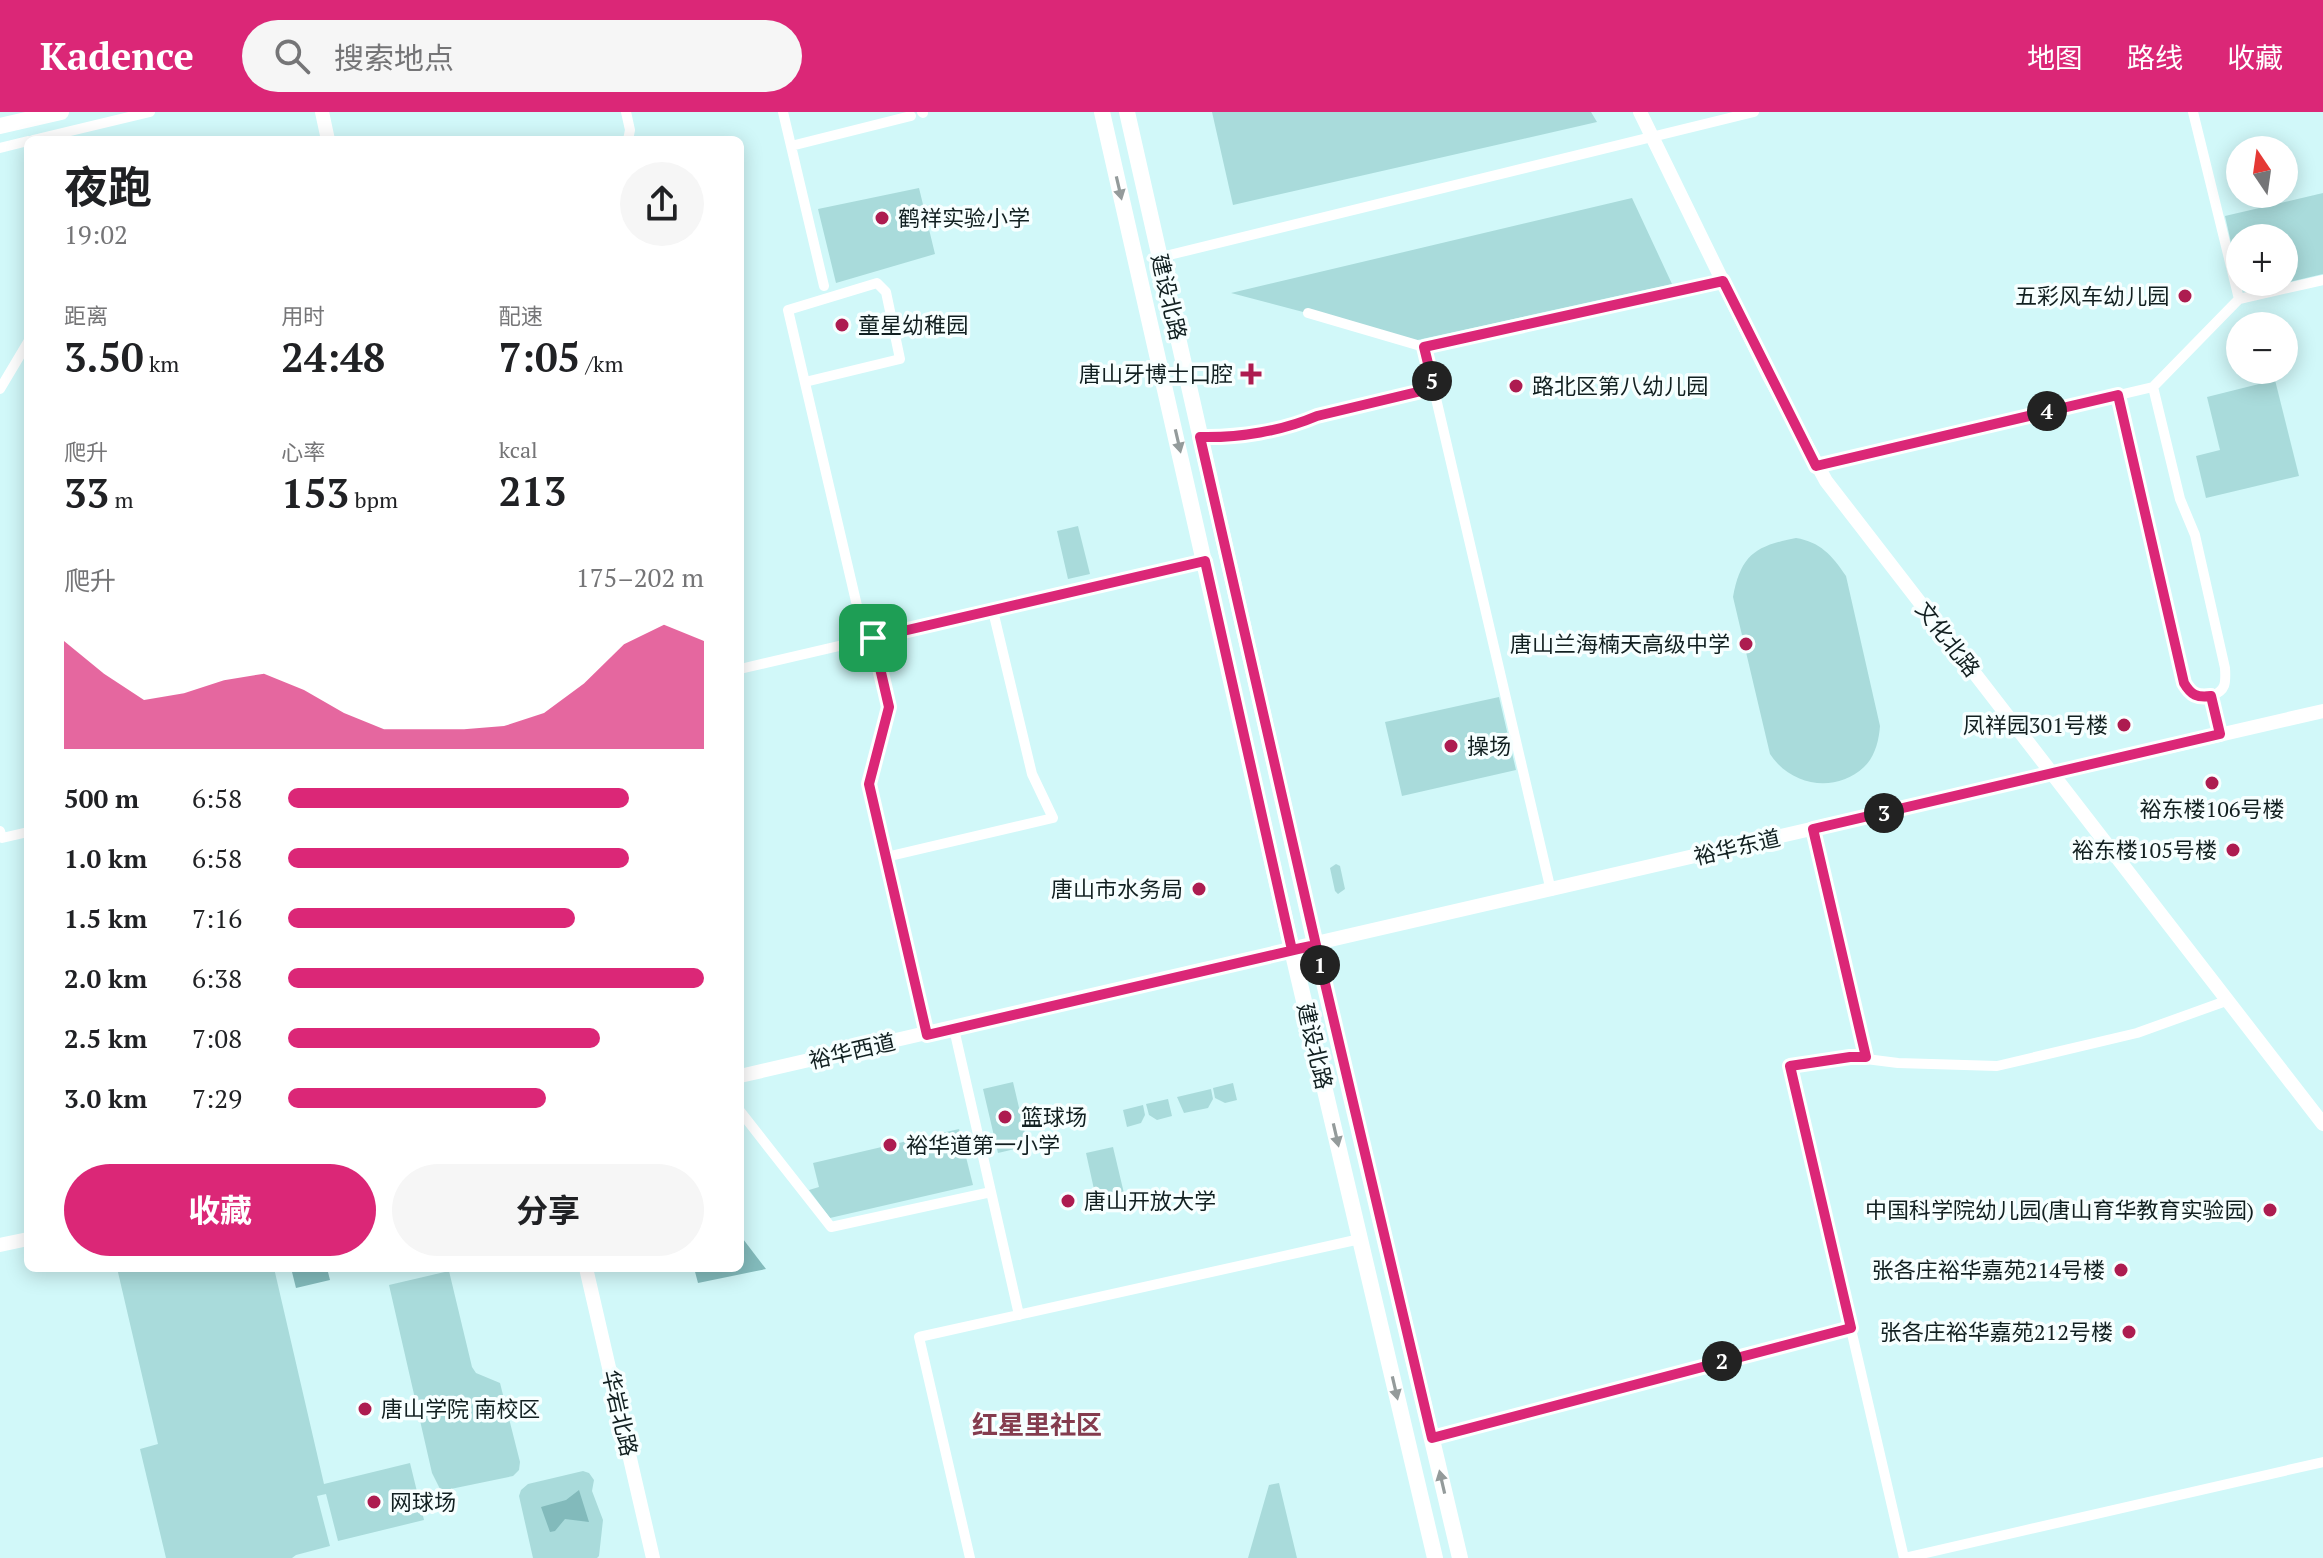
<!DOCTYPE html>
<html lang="zh">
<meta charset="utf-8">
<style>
body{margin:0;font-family:"PT Serif","Noto Sans SC",serif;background:#f6f6f6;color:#202124;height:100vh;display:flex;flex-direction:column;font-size:30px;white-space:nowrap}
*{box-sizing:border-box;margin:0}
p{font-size:26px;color:#757577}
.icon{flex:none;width:44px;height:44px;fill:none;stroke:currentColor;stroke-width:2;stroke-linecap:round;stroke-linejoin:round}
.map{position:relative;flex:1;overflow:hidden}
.details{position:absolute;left:24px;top:24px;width:720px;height:1136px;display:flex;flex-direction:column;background:#fff;border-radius:12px;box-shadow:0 4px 20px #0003}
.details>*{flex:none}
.needle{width:52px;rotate:347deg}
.buttons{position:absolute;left:2226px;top:24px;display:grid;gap:16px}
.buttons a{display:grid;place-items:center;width:72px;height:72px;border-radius:50%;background:#fff;box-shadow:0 4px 20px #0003;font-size:40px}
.pin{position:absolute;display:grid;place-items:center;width:68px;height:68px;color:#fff;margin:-34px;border-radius:16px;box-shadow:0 4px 12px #0006}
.km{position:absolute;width:40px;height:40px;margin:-20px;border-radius:50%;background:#222;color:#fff;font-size:22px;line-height:40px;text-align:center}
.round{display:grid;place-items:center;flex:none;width:84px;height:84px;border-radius:42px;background:#f6f6f6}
.head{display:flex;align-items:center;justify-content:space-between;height:136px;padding:0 40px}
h1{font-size:44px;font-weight:700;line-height:60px}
.figures{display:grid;grid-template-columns:repeat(3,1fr);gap:12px;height:136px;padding:8px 40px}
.figures div{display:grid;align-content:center}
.figures b{font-size:40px;font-weight:700}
.figures small{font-size:22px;font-weight:400}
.figures p{font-size:22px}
.chart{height:224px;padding:16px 40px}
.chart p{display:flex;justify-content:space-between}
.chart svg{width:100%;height:144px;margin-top:8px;fill:#db2777;opacity:.7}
.primary-button{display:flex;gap:16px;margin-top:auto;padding:16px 40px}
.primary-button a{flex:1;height:92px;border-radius:48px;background:#db2777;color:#fff;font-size:32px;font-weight:700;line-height:92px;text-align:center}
.primary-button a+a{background:#f6f6f6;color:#202124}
ul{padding:0 40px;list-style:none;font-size:26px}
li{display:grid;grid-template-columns:128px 96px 1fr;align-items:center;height:60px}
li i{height:20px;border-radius:10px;background:#db2777}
header{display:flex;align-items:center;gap:48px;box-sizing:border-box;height:112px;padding:0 40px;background:#db2777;color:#fff}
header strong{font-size:38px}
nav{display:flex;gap:44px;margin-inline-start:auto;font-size:28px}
.search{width:560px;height:72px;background:#f6f6f6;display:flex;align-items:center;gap:20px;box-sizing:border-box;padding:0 28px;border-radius:44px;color:#757577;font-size:30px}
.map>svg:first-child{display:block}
.green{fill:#a9dbdb}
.forest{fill:#83bbbc}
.water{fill:#82babb}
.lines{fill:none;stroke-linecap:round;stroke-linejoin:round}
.street{stroke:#fff;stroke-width:10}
.secondary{stroke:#fff;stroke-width:14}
.primary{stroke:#fff;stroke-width:16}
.oneway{fill:#949b9b}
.route-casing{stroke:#fff;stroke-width:16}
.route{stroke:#db2777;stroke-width:10}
.poi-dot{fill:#ad1c50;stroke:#f7ffff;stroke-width:3}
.labels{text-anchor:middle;stroke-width:7;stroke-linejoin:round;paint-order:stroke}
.poi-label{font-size:22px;fill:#122021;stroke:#f7ffff;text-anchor:start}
.street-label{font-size:22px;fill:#122021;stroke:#f7ffff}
.quarter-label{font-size:26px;font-weight:bold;fill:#843c4e;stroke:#f7ffff}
</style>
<header>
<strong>Kadence</strong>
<div class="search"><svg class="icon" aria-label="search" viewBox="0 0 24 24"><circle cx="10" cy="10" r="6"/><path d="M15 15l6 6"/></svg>搜索地点</div>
<nav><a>地图</a><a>路线</a><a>收藏</a></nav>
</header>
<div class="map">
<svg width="2323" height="1446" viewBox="0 0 2323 1446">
<rect width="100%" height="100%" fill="#d1f8f9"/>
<!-- green -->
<path class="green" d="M1212 0H1591L1597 10 1233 93Z
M919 76 935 142 836 171 818 97Z
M2323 81V162L2247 180 2240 170H2284V126H2240V170L2225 104Z
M1632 86 1672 172 1413 229 1231 181Z
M2275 268 2299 364 2206 386 2196 344 2220 338 2207 285Z
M1078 414 1090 462 1068 467 1057 419Z
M1796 426C1820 430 1832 443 1846 464L1880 614C1879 628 1875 645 1864 655 1835 682 1791 674 1770 642L1733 485C1741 443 1755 434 1796 426Z
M1499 585 1516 658 1402 684 1385 610Z
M1336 752 1340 754 1345 777 1338 782 1335 779 1330 756Z
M1013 970 1028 1034 998 1041 983 977Z
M1233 971 1237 988 1225 991 1215 986 1213 976Z
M1211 977 1213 987 1208 996 1184 1001 1177 985Z
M1168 987 1172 1004 1157 1008 1149 1003 1146 992Z
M1143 993 1145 1003 1141 1011 1127 1015 1123 998Z
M959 1017 973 1073 830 1106 809 1078 819 1075 813 1051Z
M1113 1035 1127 1094 1099 1100 1086 1041Z
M117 1156H274L324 1372 410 1351 424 1408 338 1429 326 1382 317 1384 330 1434 296 1443 292 1446H166L140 1337 158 1332Z
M449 1159 472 1255 476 1261 500 1271 520 1350 519 1358 513 1364 441 1379 432 1361 389 1173Z
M583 1359 589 1361 594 1368 592 1379 603 1408 599 1444 597 1446H533L519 1384 521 1378 528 1372Z
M1279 1371 1297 1446H1248L1269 1373Z"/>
<!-- forest -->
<path class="forest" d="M740 1123 766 1157 698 1171 694 1156H740Z"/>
<!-- water -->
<path class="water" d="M291 1156H327L330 1168 296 1176Z
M579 1378 589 1410 565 1407 555 1419 550 1420 541 1395 566 1388Z"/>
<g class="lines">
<!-- street -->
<path class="street" d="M626 0 630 18 628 28
M783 0 824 174
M922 0 923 1
M2193 0 2239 187
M33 28 150 0
M791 34 911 4
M0 36 28 29
M1161 145 1754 0
M1308 201 1424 235
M805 270 900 247 886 180 877 171 788 198 865 528
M2153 275 2180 387 2195 423 2225 556C2226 571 2226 579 2211 584L2220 622
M0 277 28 230
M2118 283 2184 571C2191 583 2197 586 2211 584
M1200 325C1239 326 1282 319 1317 304L1434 276
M1816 354 2153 275 2239 187 2323 168
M873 526 889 595 869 672 927 923
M740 557 1205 449
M1813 717 1866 945
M0 719 2 726 28 720
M886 745 1053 706 1032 662 993 499
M1551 779 1424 235 1723 169
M954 917 1019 1203
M740 999 831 1115 991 1080
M1432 1326 1851 1216
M970 1446 919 1225 1360 1127
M1904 1446 1790 954 1850 945 1898 951 1997 954 2137 921 2226 889
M1904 1446 2323 1350"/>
<!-- secondary -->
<path class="secondary" d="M322 0 328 28
M1640 0 1769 264 1826 369 2323 1012
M740 964 2323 599
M0 1133 28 1127
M586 1156 653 1446"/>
<!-- primary -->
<path class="primary" d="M1102 0 1292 838 1435 1446
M1127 0 1320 854 1460 1446
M0 14 61 0"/>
</g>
<!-- one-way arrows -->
<defs><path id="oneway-solid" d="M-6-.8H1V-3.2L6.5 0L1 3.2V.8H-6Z" transform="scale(2)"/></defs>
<g class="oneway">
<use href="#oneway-solid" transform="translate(1119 76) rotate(77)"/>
<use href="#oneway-solid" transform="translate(1178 329) rotate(77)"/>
<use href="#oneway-solid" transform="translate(1336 1023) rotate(77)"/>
<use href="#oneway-solid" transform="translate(1395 1276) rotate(77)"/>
<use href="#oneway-solid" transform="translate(1442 1370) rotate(-103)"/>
</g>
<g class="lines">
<defs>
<path id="route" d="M873 526 1205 449 1292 838 1316 833 1432 1326 1851 1216 1790 954 1850 945H1866L1813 717 2220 622 2211 584C2197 586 2191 583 2184 571L2118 283 1816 354 1723 169 1424 235 1434 276 1317 304C1282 319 1239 326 1200 325L1316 833 927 923 869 672 889 595 873 526"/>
</defs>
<!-- route casing -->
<use href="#route" class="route-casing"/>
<!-- route -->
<use href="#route" class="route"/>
</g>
<!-- markers -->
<g class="poi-dot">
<circle cx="882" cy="106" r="8"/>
<circle cx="2185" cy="184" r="8"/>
<circle cx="842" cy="213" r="8"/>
<path d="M1247 250h8v8h8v8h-8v8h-8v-8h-8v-8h8z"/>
<circle cx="1516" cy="274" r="8"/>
<circle cx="1746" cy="532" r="8"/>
<circle cx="2124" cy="613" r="8"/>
<circle cx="1451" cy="634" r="8"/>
<circle cx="2212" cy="671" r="8"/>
<circle cx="2233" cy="738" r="8"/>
<circle cx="1199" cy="777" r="8"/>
<circle cx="1005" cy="1005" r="8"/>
<circle cx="890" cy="1033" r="8"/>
<circle cx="1068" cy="1089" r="8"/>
<circle cx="2270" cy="1098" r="8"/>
<circle cx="2121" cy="1158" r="8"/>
<circle cx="2129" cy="1220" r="8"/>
<circle cx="365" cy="1297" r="8"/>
<circle cx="374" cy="1390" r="8"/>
</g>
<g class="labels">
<!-- poi labels -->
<g class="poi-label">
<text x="898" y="114">鹤祥实验小学</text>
<text x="2169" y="192" text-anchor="end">五彩风车幼儿园</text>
<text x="858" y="221">童星幼稚园</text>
<text x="1233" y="270" text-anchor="end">唐山牙博士口腔</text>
<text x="1532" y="282">路北区第八幼儿园</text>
<text x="1730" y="540" text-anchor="end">唐山兰海楠天高级中学</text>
<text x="2108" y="621" text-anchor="end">凤祥园301号楼</text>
<text x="1467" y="642">操场</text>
<text x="2212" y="705" text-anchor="middle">裕东楼106号楼</text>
<text x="2217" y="746" text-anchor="end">裕东楼105号楼</text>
<text x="1183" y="785" text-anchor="end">唐山市水务局</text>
<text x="1021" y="1013">篮球场</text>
<text x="906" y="1041">裕华道第一小学</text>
<text x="1084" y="1097">唐山开放大学</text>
<text x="2254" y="1106" text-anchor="end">中国科学院幼儿园(唐山育华教育实验园)</text>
<text x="2105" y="1166" text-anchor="end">张各庄裕华嘉苑214号楼</text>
<text x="2113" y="1228" text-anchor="end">张各庄裕华嘉苑212号楼</text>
<text x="381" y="1305">唐山学院 南校区</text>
<text x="390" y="1398">网球场</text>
</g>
<!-- street labels -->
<g class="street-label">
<text transform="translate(1169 185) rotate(77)" y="8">建设北路</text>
<text transform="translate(1948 527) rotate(52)" y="8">文化北路</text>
<text transform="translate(1737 735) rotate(-13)" y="8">裕华东道</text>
<text transform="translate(1315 934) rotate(77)" y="8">建设北路</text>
<text transform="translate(852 939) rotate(-13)" y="8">裕华西道</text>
<text transform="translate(620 1301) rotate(77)" y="8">华岩北路</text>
</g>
<!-- quarter labels -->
<g class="quarter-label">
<text x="1037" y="1322">红星里社区</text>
</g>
</g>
</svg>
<div class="buttons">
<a><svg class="needle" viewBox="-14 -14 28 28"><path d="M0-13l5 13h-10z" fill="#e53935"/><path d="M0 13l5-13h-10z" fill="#757577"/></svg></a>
<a>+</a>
<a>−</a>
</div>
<div class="pin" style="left:873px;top:526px;background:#1e9e55"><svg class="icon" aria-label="arrive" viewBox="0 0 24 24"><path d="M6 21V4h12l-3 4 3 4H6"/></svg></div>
<b class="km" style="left:1320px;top:853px">1</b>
<b class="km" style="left:1722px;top:1249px">2</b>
<b class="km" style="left:1884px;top:701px">3</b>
<b class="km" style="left:2047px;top:299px">4</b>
<b class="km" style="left:1432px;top:269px">5</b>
<section class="details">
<div class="head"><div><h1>夜跑</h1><p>19:02</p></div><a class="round"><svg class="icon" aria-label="share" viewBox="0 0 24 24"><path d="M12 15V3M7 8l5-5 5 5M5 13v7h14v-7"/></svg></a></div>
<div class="figures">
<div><p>距离</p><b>3.50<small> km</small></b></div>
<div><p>用时</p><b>24:48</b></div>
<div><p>配速</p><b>7:05<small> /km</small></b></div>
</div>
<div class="figures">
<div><p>爬升</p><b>33<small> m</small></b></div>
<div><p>心率</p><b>153<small> bpm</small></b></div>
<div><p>kcal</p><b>213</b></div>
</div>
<div class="chart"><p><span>爬升</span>175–202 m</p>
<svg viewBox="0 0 160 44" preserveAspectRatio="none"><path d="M0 44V11L10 21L20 29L30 27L40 23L50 21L60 26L70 33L80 38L90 38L100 38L110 37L120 33L130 24L140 12L150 6L160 11V44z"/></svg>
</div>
<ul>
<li><b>500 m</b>6:58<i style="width:82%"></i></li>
<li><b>1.0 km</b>6:58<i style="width:82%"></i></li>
<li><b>1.5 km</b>7:16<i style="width:69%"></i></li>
<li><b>2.0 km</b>6:38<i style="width:100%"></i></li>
<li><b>2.5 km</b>7:08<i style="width:75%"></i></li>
<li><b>3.0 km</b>7:29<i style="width:62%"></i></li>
</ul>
<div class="primary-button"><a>收藏</a><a>分享</a></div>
</section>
</div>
